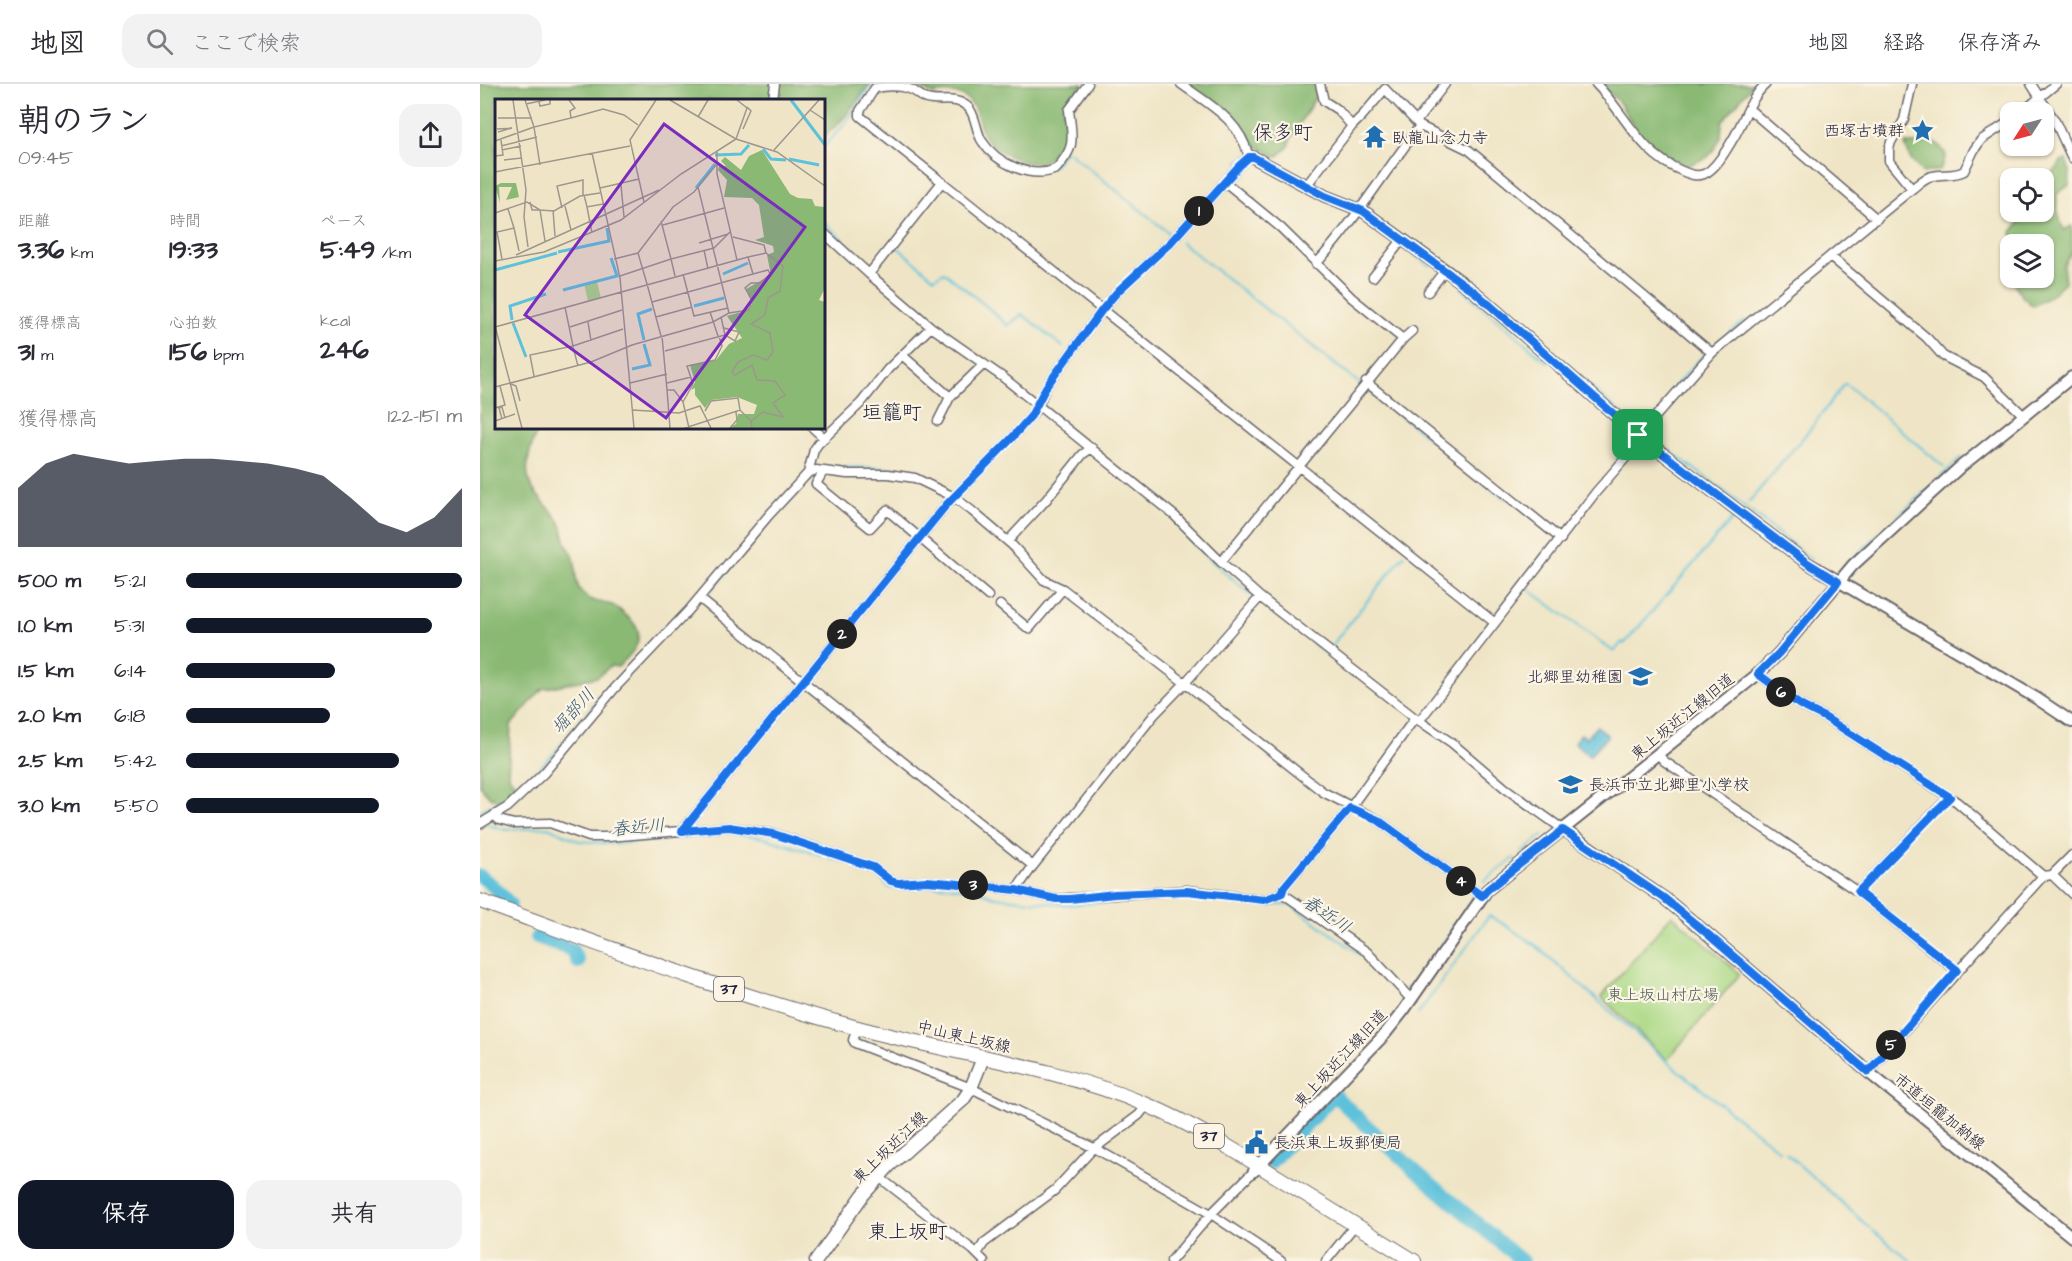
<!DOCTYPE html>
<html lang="ja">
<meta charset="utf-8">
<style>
body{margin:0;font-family:"Architects Daughter","Klee One",sans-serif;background:#f2f2f3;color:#2b2b33;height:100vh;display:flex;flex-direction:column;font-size:22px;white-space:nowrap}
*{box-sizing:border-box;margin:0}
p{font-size:20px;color:#7c7c81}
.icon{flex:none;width:33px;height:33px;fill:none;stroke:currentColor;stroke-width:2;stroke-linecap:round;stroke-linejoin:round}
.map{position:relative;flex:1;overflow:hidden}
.details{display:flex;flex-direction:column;background:#fff;width:480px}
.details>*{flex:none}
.needle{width:39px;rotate:234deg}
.buttons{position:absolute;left:1520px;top:18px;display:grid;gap:12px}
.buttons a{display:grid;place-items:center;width:54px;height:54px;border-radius:12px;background:#fff;box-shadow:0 2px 4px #0004;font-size:30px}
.pin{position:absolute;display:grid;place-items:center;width:51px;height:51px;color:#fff;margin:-26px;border-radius:12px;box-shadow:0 3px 9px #0006}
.km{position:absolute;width:30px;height:30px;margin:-15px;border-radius:50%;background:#222;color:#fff;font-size:16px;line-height:30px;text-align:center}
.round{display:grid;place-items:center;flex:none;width:63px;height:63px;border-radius:18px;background:#f2f2f3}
.headline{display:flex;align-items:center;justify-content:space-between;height:102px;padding:0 18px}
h1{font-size:33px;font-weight:800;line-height:45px}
.metrics{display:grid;grid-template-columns:repeat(3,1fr);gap:9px;height:102px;padding:6px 18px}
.metrics div{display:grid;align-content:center}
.metrics b{font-size:26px;font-weight:800}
.metrics small{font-size:16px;font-weight:400}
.metrics p{font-size:16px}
.chart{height:168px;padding:12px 18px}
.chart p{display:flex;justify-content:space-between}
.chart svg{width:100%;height:108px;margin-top:6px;fill:#111827;opacity:.7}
.button{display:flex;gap:12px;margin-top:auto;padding:12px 18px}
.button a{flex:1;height:69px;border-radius:18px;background:#111827;color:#fff;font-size:24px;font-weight:800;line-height:69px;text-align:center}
.button a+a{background:#f2f2f3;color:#2b2b33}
ul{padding:0 18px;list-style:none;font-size:20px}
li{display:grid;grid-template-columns:96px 72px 1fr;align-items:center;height:45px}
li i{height:15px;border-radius:8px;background:#111827}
header{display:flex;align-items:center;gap:36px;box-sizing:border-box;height:84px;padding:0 30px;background:#fff;border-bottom:2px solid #e1e1e2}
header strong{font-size:28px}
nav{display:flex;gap:33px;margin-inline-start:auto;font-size:21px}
.search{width:420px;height:54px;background:#f2f2f3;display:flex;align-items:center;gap:15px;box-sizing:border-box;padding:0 21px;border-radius:18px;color:#7c7c81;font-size:22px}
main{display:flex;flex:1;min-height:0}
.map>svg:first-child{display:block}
.green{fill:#acd986;stroke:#677e60;stroke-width:1.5}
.forest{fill:#89b973;stroke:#566e57;stroke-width:1.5}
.water{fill:#5dc1db;stroke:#40728b;stroke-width:1.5}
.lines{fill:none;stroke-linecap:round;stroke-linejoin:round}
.stream{stroke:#5dc1db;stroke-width:2}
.river{stroke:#5dc1db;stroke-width:14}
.minor-casing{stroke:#6a666c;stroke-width:11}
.tertiary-casing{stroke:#6a666c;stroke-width:14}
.secondary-casing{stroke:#6a666c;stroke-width:15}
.primary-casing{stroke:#6a666c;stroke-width:16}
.minor{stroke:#fff;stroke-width:8}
.tertiary{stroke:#fff;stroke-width:10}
.secondary{stroke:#fff;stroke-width:12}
.primary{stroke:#fff;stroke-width:14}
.route-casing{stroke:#fff;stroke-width:12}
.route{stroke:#1a73e8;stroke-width:8}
.labels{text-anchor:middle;stroke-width:4.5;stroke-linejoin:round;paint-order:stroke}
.shield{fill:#fcf5e5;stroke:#63616e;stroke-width:1.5}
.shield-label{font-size:15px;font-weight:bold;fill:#22223b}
.poi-label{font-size:16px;fill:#22223b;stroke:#fcf5e5;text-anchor:start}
.street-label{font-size:16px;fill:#22223b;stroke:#fcf5e5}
.park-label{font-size:16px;fill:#4b5952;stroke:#fcf5e5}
.water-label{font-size:18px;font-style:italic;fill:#375a73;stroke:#fcf5e5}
.quarter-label{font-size:20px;fill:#22223b;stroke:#fcf5e5}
.inset-river{fill:none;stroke:#5dc1db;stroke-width:3}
.inset-road{fill:none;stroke:#9d978e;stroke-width:1.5}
.view{fill:#7b2cbf;fill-opacity:0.15;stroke:#7b2cbf;stroke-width:3}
.inset-edge{fill:none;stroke:#22223b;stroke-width:3}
</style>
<header>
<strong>地図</strong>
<div class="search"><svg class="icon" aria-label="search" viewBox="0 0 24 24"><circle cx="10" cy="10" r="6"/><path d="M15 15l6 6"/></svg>ここで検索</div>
<nav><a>地図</a><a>経路</a><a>保存済み</a></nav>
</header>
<main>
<section class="details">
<div class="headline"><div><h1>朝のラン</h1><p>09:45</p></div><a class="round"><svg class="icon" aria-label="share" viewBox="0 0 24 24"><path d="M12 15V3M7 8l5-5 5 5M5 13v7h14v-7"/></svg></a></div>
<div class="metrics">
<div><p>距離</p><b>3.36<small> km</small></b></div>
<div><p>時間</p><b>19:33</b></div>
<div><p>ペース</p><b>5:49<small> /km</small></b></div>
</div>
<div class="metrics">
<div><p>獲得標高</p><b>31<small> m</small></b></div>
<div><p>心拍数</p><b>156<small> bpm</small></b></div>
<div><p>kcal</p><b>246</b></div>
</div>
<div class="chart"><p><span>獲得標高</span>122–151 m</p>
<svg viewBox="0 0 160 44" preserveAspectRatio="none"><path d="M0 44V20L10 10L20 6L30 8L40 10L50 9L60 8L70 8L80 9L90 10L100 12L110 15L120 24L130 34L140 38L150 32L160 20V44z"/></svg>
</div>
<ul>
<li><b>500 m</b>5:21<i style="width:100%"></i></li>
<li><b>1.0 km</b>5:31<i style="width:89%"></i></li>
<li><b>1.5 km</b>6:14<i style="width:54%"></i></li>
<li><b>2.0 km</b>6:18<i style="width:52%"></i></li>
<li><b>2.5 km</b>5:42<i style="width:77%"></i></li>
<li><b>3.0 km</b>5:50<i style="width:70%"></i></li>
</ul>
<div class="button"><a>保存</a><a>共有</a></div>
</section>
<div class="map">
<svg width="1592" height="1177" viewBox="0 0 1592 1177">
<rect width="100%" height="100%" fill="#fcf5e5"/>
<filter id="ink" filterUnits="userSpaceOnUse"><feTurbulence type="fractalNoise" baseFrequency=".0167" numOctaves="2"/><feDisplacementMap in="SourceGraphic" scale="12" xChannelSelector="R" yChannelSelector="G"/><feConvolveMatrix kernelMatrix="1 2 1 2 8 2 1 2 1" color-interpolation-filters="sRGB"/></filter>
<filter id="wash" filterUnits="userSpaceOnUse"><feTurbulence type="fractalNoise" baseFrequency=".008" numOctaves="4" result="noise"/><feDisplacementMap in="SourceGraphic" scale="24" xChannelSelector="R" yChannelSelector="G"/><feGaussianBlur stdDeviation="1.35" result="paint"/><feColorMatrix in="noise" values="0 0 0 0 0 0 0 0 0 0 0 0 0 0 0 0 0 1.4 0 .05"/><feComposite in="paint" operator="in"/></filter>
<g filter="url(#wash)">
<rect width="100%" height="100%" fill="#efe5c6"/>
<!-- green -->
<path class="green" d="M1192 831 1260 890 1187 976 1121 913Z"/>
<!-- forest -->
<path class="forest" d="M0 0H390L362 36 344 53V16H16V344H58C53 358 45 377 48 392 51 413 74 423 81 441 83 447 84 453 86 459 88 464 93 469 94 475 97 486 93 495 100 506 109 519 119 517 132 521 139 524 144 530 150 535 169 553 153 569 138 583L131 582 117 593 62 605 31 641 28 691 36 701 27 713 18 716 10 713 0 702Z
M431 0H603L584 25 588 49C582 56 576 70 568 75 550 87 512 67 503 50 498 38 498 25 488 16 480 8 463 7 453 10Z
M705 0H833L837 11 811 54 809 62 797 73 771 59 750 31Z
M1121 0H1273L1242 38 1241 53 1234 65 1228 73 1207 82 1182 70 1167 59 1156 46 1139 18Z
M1448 57C1458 57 1461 63 1466 71L1460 86 1443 89 1431 76 1425 60H1440Z
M1586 76 1590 87 1589 101 1577 110C1576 121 1579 136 1584 146L1592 142V168L1583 182 1585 198 1569 213 1553 222 1541 211 1531 194H1563V160H1534L1532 148 1542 135 1535 128H1563V106L1567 105 1563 92C1572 89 1577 87 1581 77Z"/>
<!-- water -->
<path class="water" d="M1117 642 1128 652 1109 672 1094 658 1101 650 1106 654Z"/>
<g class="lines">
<!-- stream -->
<path class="stream" d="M344 62 365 40 389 3 394 0
M590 69 689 149
M534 78 551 84 573 82 586 66
M758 78 767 71
M879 131 950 182
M344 138 391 182 392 181
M701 158 880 300
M416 162 454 194 464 188 505 221 528 242 542 230 583 263
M981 204 1068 279
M1233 263 1266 236
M1081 276 1156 343
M887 305 1025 415
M1190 308 1226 268
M1176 357 1236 401 1331 475
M353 384C377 383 428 381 447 395
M1269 418 1332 343 1365 299 1464 383
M280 448 328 397 338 392
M709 449V455C730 476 751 495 775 513
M1355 491 1481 374
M1048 505 1134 568 1142 558 1144 560 1254 433
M226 512 253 480
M1333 520 1348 502
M1021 524 1064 469
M832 558 845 569
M851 562 924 471
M0 727C53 703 83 657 120 614 144 585 171 559 197 532
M7 740 25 746 68 743 99 757 133 760 201 755 213 751 230 749
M244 747 284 754 372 780 383 787 391 786 410 804C422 804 433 802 444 802 466 801 494 804 515 813L586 821 710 812 783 821H811L891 878
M1042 769 1063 751
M1004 797 1035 774
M903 891 915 906 917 905
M926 904 933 903 995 812
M938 930 1009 832C1025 839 1038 851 1054 860L1196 985 1300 1067
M1306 1069 1390 1144
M1393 1147 1431 1177"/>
<!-- river -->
<path class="river" d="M0 792 12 801 30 820
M57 853 92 866 98 878
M791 1078 854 1011 935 1087 1042 1177"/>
</g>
</g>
<g filter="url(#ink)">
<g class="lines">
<defs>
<path id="minor" d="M840 0 844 17 858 26 872 42
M1116 0C1146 30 1159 70 1202 87 1209 90 1216 93 1224 90 1236 85 1247 65 1253 55 1264 37 1270 14 1286 0
M1432 0 1424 36 1411 58 1409 65V77L1432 105C1437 101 1443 95 1449 93 1461 89 1473 93 1484 87L1494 66 1501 56 1530 37
M1551 0 1575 37 1592 74
M293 16 295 0
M1269 25 1397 135
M1542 28 1576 0
M936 38 965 0
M462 98 1015 539
M826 102 872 42 883 31 905 5 940 42 989 66 1232 269
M344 149 389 190 462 98 380 32V27L395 4C406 2 421 1 432 6 437 8 442 14 447 15 460 19 476 12 488 23 496 31 496 48 502 57 516 79 551 96 576 85 597 62 592 54 589 26L608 0
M1350 172 1447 254 1463 272 1504 293 1544 332
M836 180C875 137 905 87 940 42
M389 190 451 243 524 294 695 432 741 478 780 513 935 634 972 659 1025 704 1084 746
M893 193 922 156
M948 208 965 186
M923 255 932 247
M422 271 470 313
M886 298 1081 455
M458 337 470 313 504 280
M333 344 344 354
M1159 351 1232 269 1432 105
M343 388 336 400 390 444 407 426 508 512
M328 389 336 386 367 390H408L435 394 474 413 492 427 532 461 564 496 583 505 705 599 780 513
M528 457 566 416 603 370 612 364
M741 478 923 255 872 214 801 144 745 98
M219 514 553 782
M520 521 549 545 583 505
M1278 590 1320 621 1346 634 1477 718 1563 792 1388 988
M940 636 1116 408 1163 354
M1178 670 1184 677 1378 808 1477 887
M14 731 19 736 34 740 70 739 109 753H128L249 743 295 750 393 783 411 797 418 799 446 797 469 799 536 806 576 815 707 806 784 816 802 809 887 868 928 912 932 913
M0 740 28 723 64 689 135 604 209 526 289 431 328 389 334 366 338 360 381 319 408 285 451 243
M202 747 467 420 531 355 551 332 558 322 566 303 622 226 638 207 690 159 759 82 769 73C760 36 730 21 701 0
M1572 791 1592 771
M1563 792 1572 791 1592 810
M536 806 553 782 674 631 705 599 843 708 898 736 1002 812
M1378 808 1469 713
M802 809 804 803 870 724 935 634
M377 944 373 956 375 959 491 1004 618 1066 731 1130 801 1177
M399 1093 493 1166 504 1177
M497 1170 504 1159 575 1106 611 1067 659 1031 667 1021
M691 1177 731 1130 774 1087
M846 1177 875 1141"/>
<path id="tertiary" d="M769 73H773L845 112 883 127 965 186 996 209 1153 347 1326 478 1556 614 1592 638
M1084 746 1184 814 1224 847 1388 988 1592 1153
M774 1087 905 950 924 926 1007 806 1278 590 1299 569 1373 481 1479 384 1592 293"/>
<path id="secondary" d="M336 1177 383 1111 409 1082 483 1016 491 1004 503 974"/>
<path id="primary" d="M0 817C124 862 247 909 374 943 471 969 574 982 667 1021 712 1040 754 1066 796 1092 842 1120 888 1149 934 1177"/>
</defs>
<!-- minor casing -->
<use href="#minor" class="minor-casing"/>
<!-- tertiary casing -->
<use href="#tertiary" class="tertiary-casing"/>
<!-- secondary casing -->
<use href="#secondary" class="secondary-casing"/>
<!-- primary casing -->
<use href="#primary" class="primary-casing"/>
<!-- minor -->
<use href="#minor" class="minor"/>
<!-- tertiary -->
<use href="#tertiary" class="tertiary"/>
<!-- secondary -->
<use href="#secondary" class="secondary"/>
<!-- primary -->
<use href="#primary" class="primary"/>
</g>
</g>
<g class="lines" filter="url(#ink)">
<defs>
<path id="route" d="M769 73H773L845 112 883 127 964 186 996 209 1153 347 1326 478 1358 498 1299 569 1278 590 1320 621 1346 634 1470 713 1378 808 1477 886 1388 988 1224 847 1184 814 1083 746 1007 806 1002 812 898 736 870 724 804 803 802 809 784 816 707 807 635 810 590 815H576L536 806 470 799 446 797 418 799 411 797 393 783 294 750 249 743 202 747 467 420 531 355 551 332 566 303 622 226 638 207 690 159 759 82Z"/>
</defs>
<!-- route casing -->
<use href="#route" class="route-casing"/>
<!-- route -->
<use href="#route" class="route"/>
</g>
<!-- icons -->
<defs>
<symbol id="sight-bare" viewBox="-9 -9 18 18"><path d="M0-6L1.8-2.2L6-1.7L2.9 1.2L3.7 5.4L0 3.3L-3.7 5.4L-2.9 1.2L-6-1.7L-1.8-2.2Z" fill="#1f6fb2" stroke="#fcf5e5" stroke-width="2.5" paint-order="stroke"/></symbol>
<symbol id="temple-bare" viewBox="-9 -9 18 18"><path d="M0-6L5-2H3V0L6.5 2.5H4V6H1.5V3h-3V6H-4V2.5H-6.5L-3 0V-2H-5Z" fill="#1f6fb2" stroke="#fcf5e5" stroke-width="2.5" paint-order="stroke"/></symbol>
<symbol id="school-bare" viewBox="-9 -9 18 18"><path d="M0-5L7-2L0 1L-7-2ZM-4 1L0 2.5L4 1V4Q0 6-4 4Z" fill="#1f6fb2" stroke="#fcf5e5" stroke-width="2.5" paint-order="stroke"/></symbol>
<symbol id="civic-bare" viewBox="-9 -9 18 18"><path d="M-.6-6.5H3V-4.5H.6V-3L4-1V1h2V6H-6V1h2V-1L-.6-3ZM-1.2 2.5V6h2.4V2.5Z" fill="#1f6fb2" stroke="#fcf5e5" stroke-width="2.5" paint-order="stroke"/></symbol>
</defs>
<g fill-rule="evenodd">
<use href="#sight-bare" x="1426" y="30" width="33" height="33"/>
<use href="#temple-bare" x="878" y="36" width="33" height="33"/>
<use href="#school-bare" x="1144" y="576" width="33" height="33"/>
<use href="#school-bare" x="1074" y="684" width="33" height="33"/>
<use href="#civic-bare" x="760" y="1042" width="33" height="33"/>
</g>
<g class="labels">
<!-- shield labels -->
<g class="shield">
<rect x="234" y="893" width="30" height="24" rx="4.5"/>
<rect x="714" y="1040" width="30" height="24" rx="4.5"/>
</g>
<g class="shield-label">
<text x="249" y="910">37</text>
<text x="729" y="1057">37</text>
</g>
<!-- poi labels -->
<g class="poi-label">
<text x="1424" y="52" text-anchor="end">西塚古墳群</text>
<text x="912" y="59">臥龍山念力寺</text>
<text x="1143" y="598" text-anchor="end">北郷里幼稚園</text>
<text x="1109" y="706">長浜市立北郷里小学校</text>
<text x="794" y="1064">長浜東上坂郵便局</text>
</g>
<!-- street labels -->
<g class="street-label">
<text transform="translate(1202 632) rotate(-39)" y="6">東上坂近江線旧道</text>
<text transform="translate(484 952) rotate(13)" y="6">中山東上坂線</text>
<text transform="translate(860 974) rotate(-47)" y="6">東上坂近江線旧道</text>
<text transform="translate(1460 1027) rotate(39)" y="6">市道垣籠加納線</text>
<text transform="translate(409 1063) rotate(-44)" y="6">東上坂近江線</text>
</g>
<!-- park labels -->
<g class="park-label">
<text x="1183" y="916">東上坂山村広場</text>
</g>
<!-- water labels -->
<g class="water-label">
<text transform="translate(93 627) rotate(-48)" y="6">堀部川</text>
<text transform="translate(158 743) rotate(-5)" y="6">春近川</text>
<text transform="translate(847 830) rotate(34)" y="6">春近川</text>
</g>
<!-- quarter labels -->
<g class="quarter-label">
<text x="803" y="55">保多町</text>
<text x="412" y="335">垣籠町</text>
<text x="428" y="1154">東上坂町</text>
</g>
</g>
<!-- overview -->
<g transform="translate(15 15)">
<rect width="330" height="330" fill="#efe5c6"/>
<path d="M102 183 106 199 93 202 89 185Z" fill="#acd986"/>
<path d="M267 51 295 95 303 99 317 100 320 107 330 108V189L324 201 330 203V329H234L241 325 243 315H259L262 306 242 298 216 301 210 309 200 296V289L196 291 200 283 195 266 221 261 234 245 247 239 232 217 250 212 257 205 251 190 276 176 272 156 279 153 278 147 260 141 269 138 264 106 257 99 229 98 232 81 223 71 224 67H231L226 62 230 58 246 71 254 57ZM6 84H21L24 98 11 101 17 88H4L5 104 0 87Z" fill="#89b973"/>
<path class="inset-river" d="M296 1 330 46M268 50 276 60 291 61M220 56 246 55 254 46M294 60 324 66M201 89 220 65M63 153 114 142 112 129M0 171 62 154M228 175 253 164M68 191 122 177 116 159M199 207 229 199M17 221 15 207 51 195M18 224 31 258M149 241 143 215 157 210M137 270 155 266 149 245"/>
<path class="inset-road" d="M18 1 31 91 29 118 33 148M30 1 39 28M175 1 241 40 282 53 330 87M44 3 45 7 55 5V1M31 5 50 1M315 11 330 21M203 18 213 1M3 19H37M76 19 108 10 129 16 143 26M2 30 17 29 3 33M248 30 256 12 252 8M241 40 252 9 242 1M0 42 39 28M6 47 42 38M7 51 26 47M279 51 324 1M222 53V75L242 161M97 54 125 179 139 329M0 57 8 56 6 41M9 61 27 59M45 66 39 28 76 19 75 12 80 9 74 1M0 73 135 47M126 86 129 118M203 88 234 214M105 89 144 80M89 96 92 108 108 105M35 103 37 111H45L50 142M149 103 135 41 161 1M70 107 76 131M92 108 97 134M67 109 62 87 88 81V97M58 111 60 137M0 114 32 103 45 111 59 112 85 97 105 94M0 115V134M168 126 229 109M19 129 24 152M204 144 233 135M209 151 213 170M143 154 152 185M21 156 164 91M7 160 2 133 19 129 13 110M119 160 143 154 178 108 199 93 221 66M0 162 49 153 126 121 186 75 241 40M188 175 199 217 233 209M125 177 176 160 166 122M180 177 176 160 219 149 235 133M152 185 166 237M157 203 258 175M70 208 78 247 128 230M215 213 223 237M234 214 254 211 257 201 250 189 256 184H265L275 175 273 171 258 175 253 158 271 154 269 146 238 138M161 218 197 208M93 223 96 242M0 227 27 329M0 228 253 158M75 228 127 211M229 229 244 233 240 242 230 236M167 237 172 291M78 248 83 267M170 252 230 236 226 218M39 277 35 256 78 247M14 284 21 287 25 302M135 284 172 275M172 284 196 278M0 288 96 263 137 246 218 223 234 214M0 309 10 306 5 287M138 311 184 314 205 307 216 329M210 312 216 302 243 299 245 311M7 320 4 309 7 308 10 319M0 322 20 315M256 322 268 313 288 318 278 304 290 296 280 282 262 281 257 266 240 276 237 273 243 263 258 256 272 261 278 253 275 234 256 225 270 216 273 199 285 192 288 167 271 154M175 329 172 291H179L188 303M190 329 245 311 256 322 257 329M194 329 188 303 198 285 192 267 220 261 227 247 224 237M235 329 242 321 241 313"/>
<path class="view" d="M169 25 310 128 171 319 30 216Z"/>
<rect width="330" height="330" class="inset-edge"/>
</g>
</svg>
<div class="buttons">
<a><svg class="needle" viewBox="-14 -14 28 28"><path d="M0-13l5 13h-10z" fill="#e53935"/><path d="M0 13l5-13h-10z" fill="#7c7c81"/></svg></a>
<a><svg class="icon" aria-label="locate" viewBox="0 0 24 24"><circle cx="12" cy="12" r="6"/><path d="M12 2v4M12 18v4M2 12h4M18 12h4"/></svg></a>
<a><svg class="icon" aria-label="layers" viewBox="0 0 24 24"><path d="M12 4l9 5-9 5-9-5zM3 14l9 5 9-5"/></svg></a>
</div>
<div class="pin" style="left:1158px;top:351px;background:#1e9e55"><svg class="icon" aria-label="arrive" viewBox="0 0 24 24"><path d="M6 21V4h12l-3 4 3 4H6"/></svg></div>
<b class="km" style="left:719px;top:127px">1</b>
<b class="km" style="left:362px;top:550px">2</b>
<b class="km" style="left:493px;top:801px">3</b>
<b class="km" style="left:981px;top:797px">4</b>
<b class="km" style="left:1411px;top:961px">5</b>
<b class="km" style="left:1301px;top:608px">6</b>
</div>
</main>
